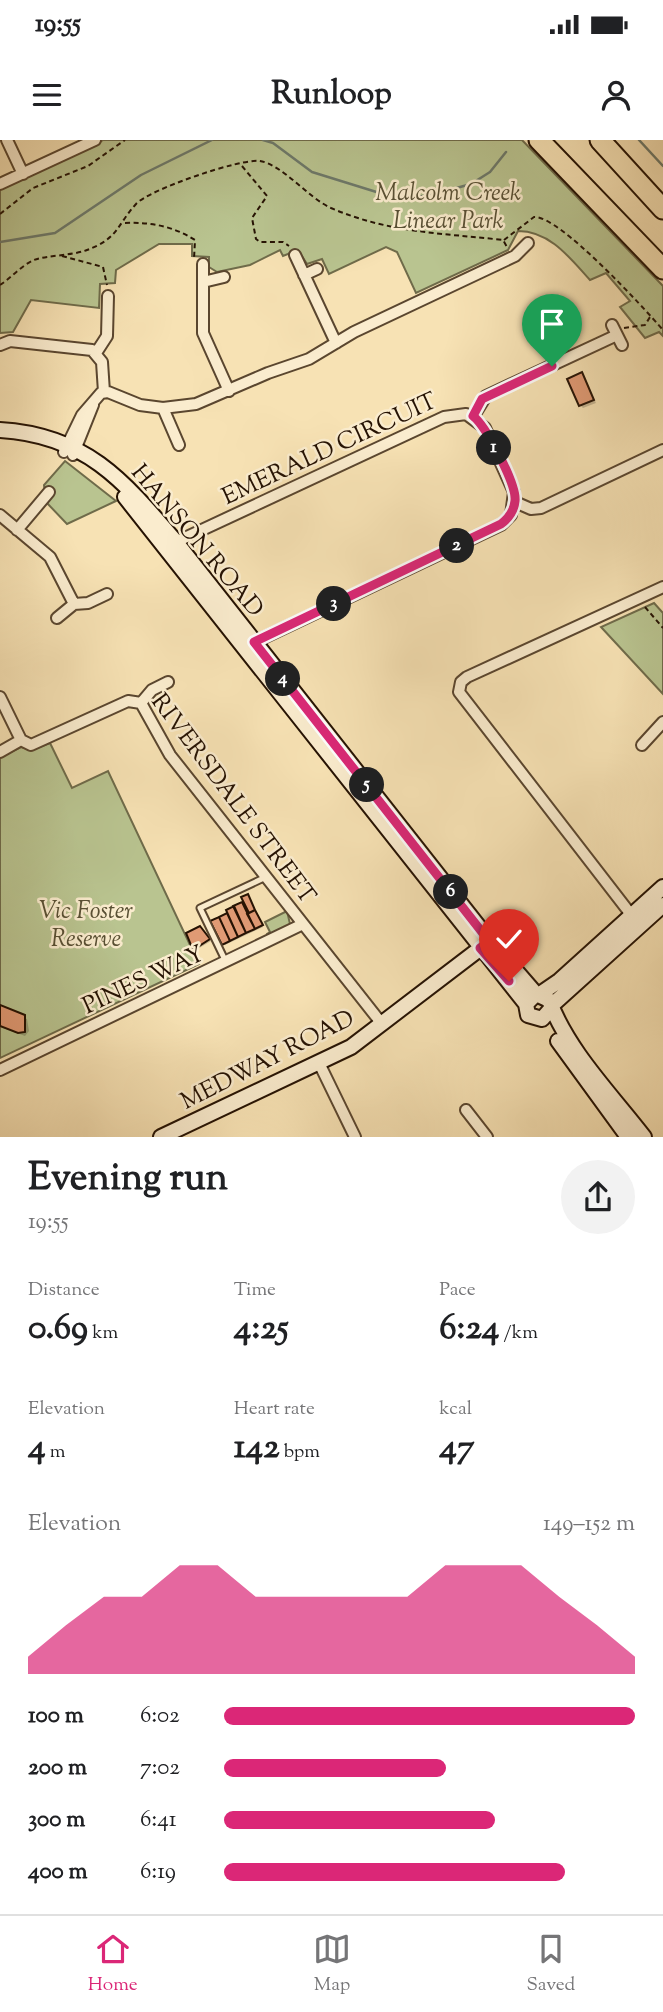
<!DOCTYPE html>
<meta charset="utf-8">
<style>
body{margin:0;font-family:"Sorts Mill Goudy",serif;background:#f2f2f2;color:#202124;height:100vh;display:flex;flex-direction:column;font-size:26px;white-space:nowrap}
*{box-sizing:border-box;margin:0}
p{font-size:23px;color:#757577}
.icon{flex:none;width:38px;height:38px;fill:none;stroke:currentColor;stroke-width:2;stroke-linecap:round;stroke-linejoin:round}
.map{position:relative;height:997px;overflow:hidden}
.drawer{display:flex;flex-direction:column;background:#fff;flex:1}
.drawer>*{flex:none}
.pin{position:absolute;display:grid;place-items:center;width:60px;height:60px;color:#fff;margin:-72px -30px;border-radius:50% 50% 50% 0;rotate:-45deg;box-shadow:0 0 7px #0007}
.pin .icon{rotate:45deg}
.km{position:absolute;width:35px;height:35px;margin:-18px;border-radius:50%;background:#222;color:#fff;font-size:19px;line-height:35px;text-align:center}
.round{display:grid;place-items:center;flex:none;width:74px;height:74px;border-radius:37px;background:#f2f2f2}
.overview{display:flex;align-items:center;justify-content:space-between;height:119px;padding:0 28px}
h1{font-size:38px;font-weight:700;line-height:52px}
.figures{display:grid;grid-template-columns:repeat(3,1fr);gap:10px;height:119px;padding:7px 28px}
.figures div{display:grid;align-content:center}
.figures b{font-size:35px;font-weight:700}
.figures small{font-size:19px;font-weight:400}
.figures p{font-size:19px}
.chart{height:196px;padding:14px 28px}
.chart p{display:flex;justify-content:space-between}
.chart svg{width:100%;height:126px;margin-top:7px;fill:#db2777;opacity:.7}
ul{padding:0 28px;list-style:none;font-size:23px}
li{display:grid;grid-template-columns:112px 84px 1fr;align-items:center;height:52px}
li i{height:18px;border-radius:9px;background:#db2777}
.status{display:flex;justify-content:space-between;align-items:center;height:49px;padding:0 35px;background:#fff;direction:ltr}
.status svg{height:19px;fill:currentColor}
header{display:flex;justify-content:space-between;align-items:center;height:91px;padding:0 28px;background:#fff;font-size:32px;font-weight:700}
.tab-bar{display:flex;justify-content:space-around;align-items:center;height:98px;border-top:2px solid #e0e0e0;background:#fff;font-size:19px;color:#757577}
.tab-bar a{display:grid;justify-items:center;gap:4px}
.tab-bar .active{color:#db2777}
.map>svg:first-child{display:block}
.green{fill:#b9c490;stroke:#6f6b4a;stroke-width:2}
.shadow{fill:#0003}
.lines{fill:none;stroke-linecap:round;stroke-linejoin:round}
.stream{stroke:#6d796a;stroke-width:2.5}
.building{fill:#e09a74;stroke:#251203;stroke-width:2}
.lane-casing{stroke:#5a462f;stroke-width:9}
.street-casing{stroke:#5a462f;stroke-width:14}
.secondary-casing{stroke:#251203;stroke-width:18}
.highway-casing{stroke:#251203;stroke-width:23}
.path{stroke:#251203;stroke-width:2;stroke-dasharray:5 3.5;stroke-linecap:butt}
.lane{stroke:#faecce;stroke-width:5}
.street{stroke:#faecce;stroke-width:10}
.secondary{stroke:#faecce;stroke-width:14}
.highway{stroke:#f7e2b4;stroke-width:19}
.route-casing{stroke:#fff;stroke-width:14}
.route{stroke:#db2777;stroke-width:9}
.labels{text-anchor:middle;stroke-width:5;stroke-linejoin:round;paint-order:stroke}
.park-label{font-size:24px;font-style:italic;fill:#595034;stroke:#faecce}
.street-label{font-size:24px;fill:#251203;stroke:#faecce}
</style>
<div class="status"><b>19:55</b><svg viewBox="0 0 49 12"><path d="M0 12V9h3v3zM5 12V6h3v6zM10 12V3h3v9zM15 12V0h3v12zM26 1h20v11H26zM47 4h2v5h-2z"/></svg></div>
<header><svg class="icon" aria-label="menu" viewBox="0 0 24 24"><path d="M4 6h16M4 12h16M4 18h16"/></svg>Runloop<svg class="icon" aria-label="person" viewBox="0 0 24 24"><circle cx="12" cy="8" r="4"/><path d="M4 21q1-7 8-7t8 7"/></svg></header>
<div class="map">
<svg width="663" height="997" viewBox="0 0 663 997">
<rect width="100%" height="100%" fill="#f7e2b4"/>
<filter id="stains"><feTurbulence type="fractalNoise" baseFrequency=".00286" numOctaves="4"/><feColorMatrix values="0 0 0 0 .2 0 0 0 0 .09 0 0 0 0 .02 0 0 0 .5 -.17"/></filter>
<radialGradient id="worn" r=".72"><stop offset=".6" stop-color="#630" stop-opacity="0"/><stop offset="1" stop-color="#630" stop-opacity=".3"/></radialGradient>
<!-- green -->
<path class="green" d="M103 0H522L663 146V196L659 192 645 198 620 167 630 161 606 133 590 140C570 118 550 91 518 91L508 110 416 153 397 112 386 107 329 134 322 119 307 124 298 110 283 116 280 110 250 125 217 132 209 127V117L192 116V104H159L116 130 115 143 100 144 99 168 31 160 13 192 0 193V49Z
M65 321 116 361 67 384 46 362 44 345Z
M654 463 663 473V554L601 487Z
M50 603 72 648 108 631 199 824 0 918V617L21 607 32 610Z
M287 771 290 784 268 798 267 794 270 792 265 782Z"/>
<!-- shadow -->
<path class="shadow" d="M582 234 596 263 583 268 580 265Z
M249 758 263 787 225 805 213 782 243 766 251 774Z
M204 790 211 801 196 810 188 794Z
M0 869 27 879 29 891 25 896 0 887Z"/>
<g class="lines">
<!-- stream -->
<path class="stream" d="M263 0 273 3 312 32 399 59 431 55 471 44 490 32 506 12
M639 0 663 26
M0 102 55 93 141 35 212 0"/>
</g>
<!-- building -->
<path class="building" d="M582 232 594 260 579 266 567 239Z
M248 754 255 770 249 773 241 757Z
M242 762 255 789 246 793 233 766Z
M234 766 246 793 238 797 226 770Z
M255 770 263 785 255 789 247 774Z
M227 773 238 797 230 801 219 777Z
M219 777 230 801 222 805 210 781Z
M200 786 210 799 193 810 186 793Z
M0 865 25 875V892L18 893 0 886Z"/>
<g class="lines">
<defs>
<path id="lane" d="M225 820 200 768 266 737"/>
<path id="street" d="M7 0 23 34
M0 44 95 0
M295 115 336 203
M203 124V193L229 251
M304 135 317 129
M203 142 224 137
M612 185 622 205
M0 205 10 201 92 210 102 222 104 252
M96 213 107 196 108 156
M163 268 179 305
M473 277 486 256 617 195
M64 312 82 275 101 253 108 252 140 265 163 268 196 264 268 233 309 219 354 192 515 116 528 103
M73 315 93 265
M515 362 531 369 541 368 663 310
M0 375 50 417 74 464
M17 390 49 352
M176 402 444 277 466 274 485 288 514 352 511 375 501 385 251 504
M57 478 74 464 88 463 107 454
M0 557 21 600 31 605 128 561 141 563 170 615 382 884
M141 563 152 550 168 542
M642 605 663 582
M0 612 21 600
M636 781 459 552 461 542 467 537 663 447
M319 923 355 997
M0 930 303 784
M466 970 487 997"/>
<path id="secondary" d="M0 290C86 295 124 341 176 402L490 801 536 854
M125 357 526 864
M540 854 559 841 663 747
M551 866 663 765
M550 870 542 879 528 875 526 864 536 854 549 860C568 911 610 953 644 997
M558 901 628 997
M161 997 351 907 486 804"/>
<path id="highway" d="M539 0 663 129
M600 0 663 69"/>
</defs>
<!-- lane casing -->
<use href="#lane" class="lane-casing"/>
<!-- street casing -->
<use href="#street" class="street-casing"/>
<!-- secondary casing -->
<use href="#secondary" class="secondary-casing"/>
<!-- highway casing -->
<use href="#highway" class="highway-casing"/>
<!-- path -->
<path class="path" d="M242 26 267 56 252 78 256 99 260 102H283L289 106
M0 74 33 48 88 26 125 0
M125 83C150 82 173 86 195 100L194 119
M504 100 534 77C559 75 644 168 663 190
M62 116 103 127 107 145
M0 145C11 138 22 125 34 120 47 115 71 116 87 110 119 98 116 86 136 64 148 50 241 18 260 21 283 25 307 57 331 68 389 93 442 93 503 100L507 107
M624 188 645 185 650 177
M645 467 663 488"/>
<!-- lane -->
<use href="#lane" class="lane"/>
<!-- street -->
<use href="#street" class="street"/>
<!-- secondary -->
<use href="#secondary" class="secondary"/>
<!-- highway -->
<use href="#highway" class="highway"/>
</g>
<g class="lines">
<defs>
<path id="route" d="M509 841 480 808 489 801 254 502 501 384C509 378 514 371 515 361 517 345 486 286 473 276L482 259 552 226"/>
</defs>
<!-- route casing -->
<use href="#route" class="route-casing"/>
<!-- route -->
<use href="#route" class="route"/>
</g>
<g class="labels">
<!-- park labels -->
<g class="park-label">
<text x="448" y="60">Malcolm Creek<tspan x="448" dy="28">Linear Park</tspan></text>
<text x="86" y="778">Vic Foster<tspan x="86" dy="28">Reserve</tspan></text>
</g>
<!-- street labels -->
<g class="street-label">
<text transform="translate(329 308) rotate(-25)" y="8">EMERALD CIRCUIT</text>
<text transform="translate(198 400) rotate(50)" y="8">HANSON ROAD</text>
<text transform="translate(234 658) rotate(53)" y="8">RIVERSDALE STREET</text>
<text transform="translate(143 839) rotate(-25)" y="8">PINES WAY</text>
<text transform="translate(267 919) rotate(-27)" y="8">MEDWAY ROAD</text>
</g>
</g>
<rect width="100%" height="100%" filter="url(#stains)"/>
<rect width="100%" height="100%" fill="url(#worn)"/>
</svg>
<div class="pin" style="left:552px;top:226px;background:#1e9e55"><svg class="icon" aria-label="arrive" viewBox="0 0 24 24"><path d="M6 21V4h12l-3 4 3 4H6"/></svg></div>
<div class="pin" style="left:509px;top:841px;background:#d93025"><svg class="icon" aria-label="check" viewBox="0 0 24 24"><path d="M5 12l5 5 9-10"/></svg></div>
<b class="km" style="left:494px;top:308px">1</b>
<b class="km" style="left:457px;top:406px">2</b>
<b class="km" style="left:334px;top:464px">3</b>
<b class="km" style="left:283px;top:539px">4</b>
<b class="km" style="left:367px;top:645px">5</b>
<b class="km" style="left:451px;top:752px">6</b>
</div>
<section class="drawer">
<div class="overview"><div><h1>Evening run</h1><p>19:55</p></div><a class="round"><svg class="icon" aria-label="share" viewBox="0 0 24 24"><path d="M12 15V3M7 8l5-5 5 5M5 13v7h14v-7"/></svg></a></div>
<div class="figures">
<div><p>Distance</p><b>0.69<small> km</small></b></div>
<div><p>Time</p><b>4:25</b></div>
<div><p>Pace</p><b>6:24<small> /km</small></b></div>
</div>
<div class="figures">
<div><p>Elevation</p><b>4<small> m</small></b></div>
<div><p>Heart rate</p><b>142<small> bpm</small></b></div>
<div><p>kcal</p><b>47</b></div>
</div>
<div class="chart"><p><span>Elevation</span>149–152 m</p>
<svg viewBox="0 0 160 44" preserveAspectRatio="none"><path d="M0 44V38L10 27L20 17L30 17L40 6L50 6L60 17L70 17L80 17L90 17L100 17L110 6L120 6L130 6L140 17L150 27L160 38V44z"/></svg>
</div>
<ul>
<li><b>100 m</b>6:02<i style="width:100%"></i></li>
<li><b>200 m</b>7:02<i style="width:54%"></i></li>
<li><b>300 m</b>6:41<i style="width:66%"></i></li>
<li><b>400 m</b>6:19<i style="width:83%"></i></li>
</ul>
</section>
<nav class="tab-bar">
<a class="active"><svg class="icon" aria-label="home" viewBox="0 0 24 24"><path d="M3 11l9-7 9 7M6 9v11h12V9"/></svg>Home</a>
<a><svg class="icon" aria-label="map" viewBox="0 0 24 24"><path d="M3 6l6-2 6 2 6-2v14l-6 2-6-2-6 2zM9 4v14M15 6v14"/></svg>Map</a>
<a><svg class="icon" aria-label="saved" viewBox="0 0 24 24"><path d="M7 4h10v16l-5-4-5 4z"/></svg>Saved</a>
</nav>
